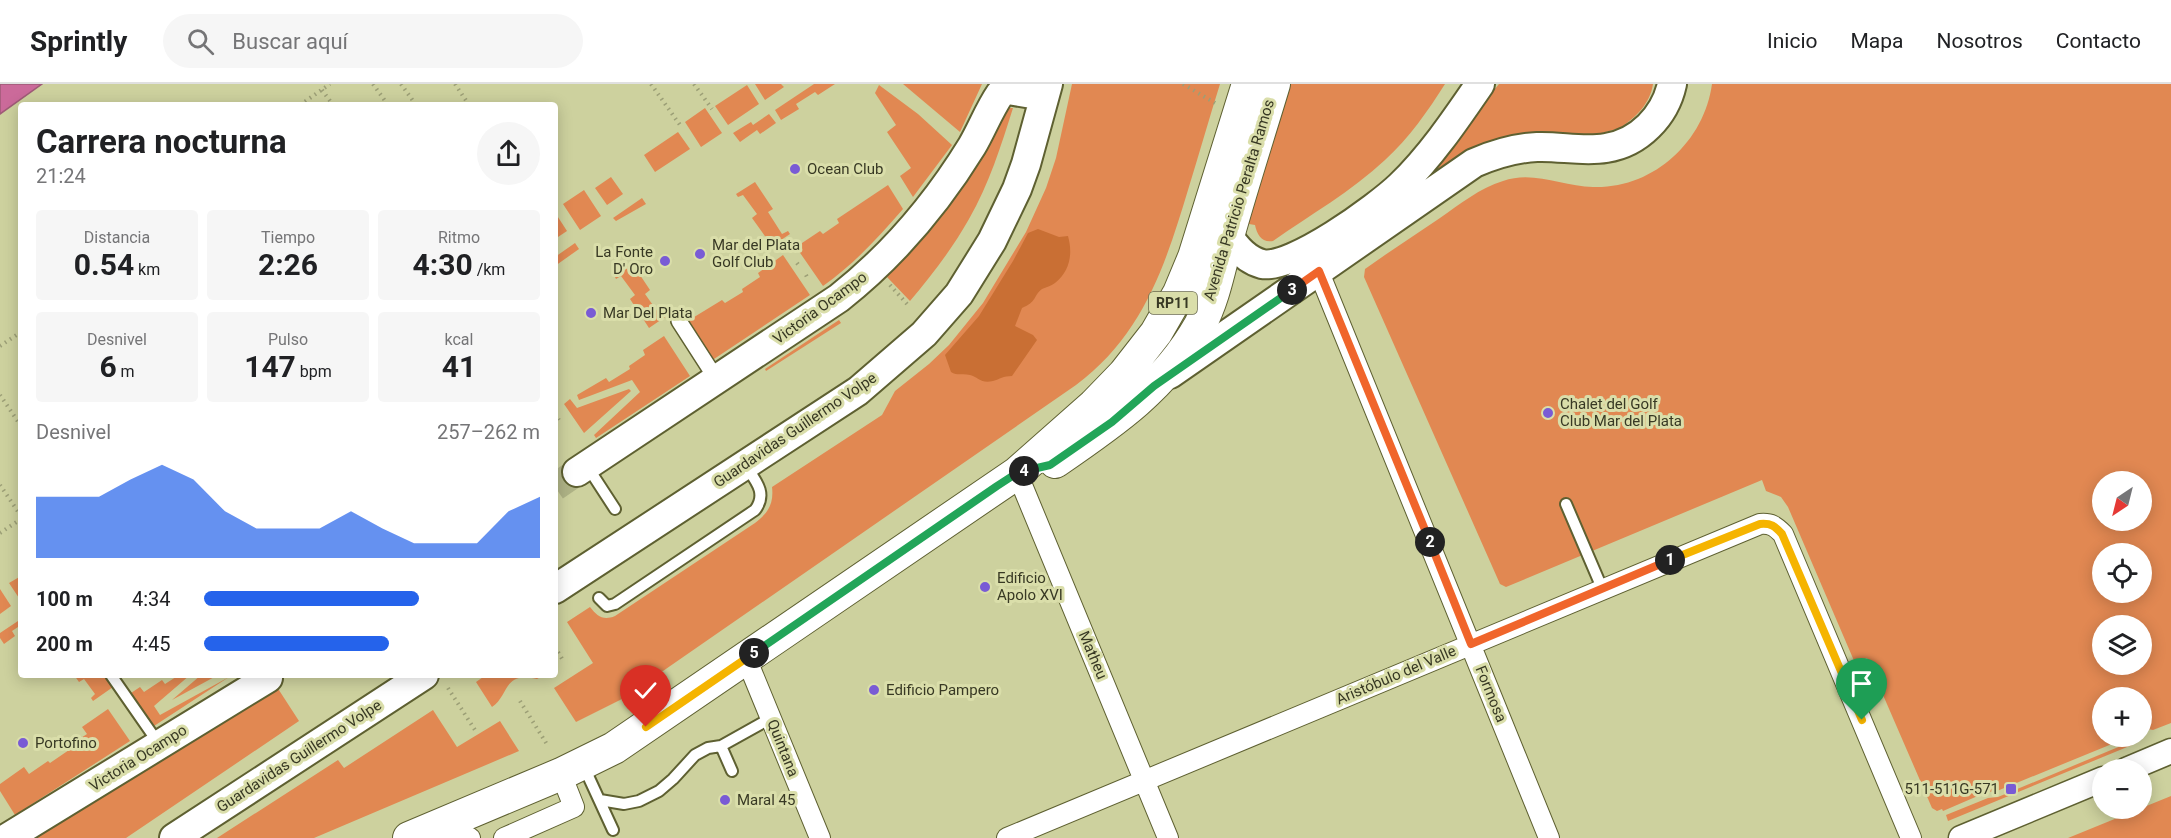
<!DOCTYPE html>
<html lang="es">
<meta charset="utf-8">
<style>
body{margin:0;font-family:Roboto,sans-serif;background:#f6f6f6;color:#202124;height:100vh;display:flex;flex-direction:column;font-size:22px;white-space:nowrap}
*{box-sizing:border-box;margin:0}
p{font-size:20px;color:#757577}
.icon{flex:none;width:33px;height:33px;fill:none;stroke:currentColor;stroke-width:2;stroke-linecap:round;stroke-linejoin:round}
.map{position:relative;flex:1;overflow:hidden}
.drawer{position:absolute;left:18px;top:18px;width:540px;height:576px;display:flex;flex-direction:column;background:#fff;border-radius:6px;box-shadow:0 3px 15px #0003}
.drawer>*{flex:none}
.needle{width:39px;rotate:215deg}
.controls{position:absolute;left:2092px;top:387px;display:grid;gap:12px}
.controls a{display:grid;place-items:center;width:60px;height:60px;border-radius:50%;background:#fff;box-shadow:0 3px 15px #0003;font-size:30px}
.pin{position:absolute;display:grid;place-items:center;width:51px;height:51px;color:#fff;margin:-62px -26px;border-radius:50% 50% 50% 0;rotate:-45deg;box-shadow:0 0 6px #0007}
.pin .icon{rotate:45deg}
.km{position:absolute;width:30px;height:30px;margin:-15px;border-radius:50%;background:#222;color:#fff;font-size:16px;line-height:30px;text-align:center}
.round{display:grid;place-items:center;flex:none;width:63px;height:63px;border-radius:32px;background:#f6f6f6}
.head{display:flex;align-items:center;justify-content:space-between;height:102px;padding:0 18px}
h1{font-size:33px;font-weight:700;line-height:45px}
.stats{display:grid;grid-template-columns:repeat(3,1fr);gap:9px;height:102px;padding:6px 18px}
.stats div{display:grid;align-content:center;border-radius:6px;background:#f6f6f6;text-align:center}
.stats b{font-size:30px;font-weight:700}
.stats small{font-size:16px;font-weight:400}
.stats p{font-size:16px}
.chart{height:168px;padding:12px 18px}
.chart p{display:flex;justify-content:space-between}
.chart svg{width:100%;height:108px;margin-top:6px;fill:#2563eb;opacity:.7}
ul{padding:0 18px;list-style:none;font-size:20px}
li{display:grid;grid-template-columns:96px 72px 1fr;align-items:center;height:45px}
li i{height:15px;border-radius:8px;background:#2563eb}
header{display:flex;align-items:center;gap:36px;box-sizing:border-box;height:84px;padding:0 30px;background:#fff;border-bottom:2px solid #e0e0e0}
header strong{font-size:28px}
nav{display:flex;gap:33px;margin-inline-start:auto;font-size:21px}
.search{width:420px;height:54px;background:#f6f6f6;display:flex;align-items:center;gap:15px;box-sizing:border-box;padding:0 21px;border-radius:33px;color:#757577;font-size:22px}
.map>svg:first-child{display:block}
.green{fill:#e18852;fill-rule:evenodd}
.forest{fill:#c96f34}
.water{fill:#cb6a9a;stroke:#9f5b77;stroke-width:1.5}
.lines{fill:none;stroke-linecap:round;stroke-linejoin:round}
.secondary-tunnel{stroke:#afb386;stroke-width:28;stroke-dasharray:28 14;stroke-linecap:butt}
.service-casing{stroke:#5e6031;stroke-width:14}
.pedestrian-casing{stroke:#5e6031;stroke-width:18}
.minor-casing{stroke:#5e6031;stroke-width:22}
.tertiary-casing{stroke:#5e6031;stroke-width:27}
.secondary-casing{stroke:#5e6031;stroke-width:32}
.primary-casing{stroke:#5e6031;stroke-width:34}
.path{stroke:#9c9f76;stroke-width:4;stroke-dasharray:1.5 4.5;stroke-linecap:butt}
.service{stroke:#fff;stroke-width:10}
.pedestrian{stroke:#fff;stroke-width:15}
.minor{stroke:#fff;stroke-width:20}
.tertiary{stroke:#fff;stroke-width:24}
.secondary{stroke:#fff;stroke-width:28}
.primary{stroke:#fff;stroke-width:32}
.split-1-casing{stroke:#fff;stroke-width:12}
.split-2-casing{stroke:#fff;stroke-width:12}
.split-3-casing{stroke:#fff;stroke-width:12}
.split-4-casing{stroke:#fff;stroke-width:12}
.split-5-casing{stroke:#fff;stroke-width:12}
.split-6-casing{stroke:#fff;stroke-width:12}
.split-1{stroke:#f5b400;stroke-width:8}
.split-2{stroke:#f0652b;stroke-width:8}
.split-3{stroke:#f0652b;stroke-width:8}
.split-4{stroke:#22a559;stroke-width:8}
.split-5{stroke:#22a559;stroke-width:8}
.split-6{stroke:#f5b400;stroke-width:8}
.poi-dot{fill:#795bd5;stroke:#dadeaa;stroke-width:2}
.labels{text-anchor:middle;stroke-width:6;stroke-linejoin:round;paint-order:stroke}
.shield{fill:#dadeaa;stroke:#696a4c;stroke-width:1.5}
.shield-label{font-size:14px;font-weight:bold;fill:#383924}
.poi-label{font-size:15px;fill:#383924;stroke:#dadeaa;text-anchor:start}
.street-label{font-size:15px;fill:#383924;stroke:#dadeaa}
</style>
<header>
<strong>Sprintly</strong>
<div class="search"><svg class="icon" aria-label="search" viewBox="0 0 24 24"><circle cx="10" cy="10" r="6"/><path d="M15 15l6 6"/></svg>Buscar aquí</div>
<nav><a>Inicio</a><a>Mapa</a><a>Nosotros</a><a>Contacto</a></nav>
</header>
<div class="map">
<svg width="2171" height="754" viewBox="0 0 2171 754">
<rect width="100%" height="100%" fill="#cdd19e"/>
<!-- green -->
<path class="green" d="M755 0H781L784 3 765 16Z
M814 0H835L818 11 815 8 796 20 799 25 781 36 775 26Z
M903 0H982L960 48Z
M1072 0H1220C1209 35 1199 70 1188 106 1165 182 1143 251 1076 301L624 614 576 638 554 604 593 579 567 538 590 523C597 532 603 537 615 532L755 439C768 429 774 420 772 403L882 331 895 307 929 280 949 261 983 219 1026 148 1046 104 1056 74Z
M1286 0H1445C1428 27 1409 54 1385 76 1352 107 1310 131 1273 157 1262 159 1257 151 1255 141L1243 139Z
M1499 0H1653C1650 20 1636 33 1620 44L1429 98 1424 92Z
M1712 0H2171V639L2153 646 2148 645 2142 647V614H2103V652L2129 653 1997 707 1987 708 1943 727 1942 725 1937 727 1932 724 1867 574 1855 579 1788 423 1781 413 1766 407 1762 396 1506 503 1500 500 1364 193 1365 185C1390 167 1415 151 1440 134 1460 120 1480 104 1503 97 1532 86 1563 102 1593 103 1653 105 1704 58 1712 0ZM2103 398H2142V436H2103ZM2103 470H2142V508H2103ZM2103 542H2142V580H2103Z
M747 1 759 20 728 41 715 22Z
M879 1 918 30 952 61 913 113 900 92 911 84 887 48 896 41 875 9Z
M705 24 722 49 701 63 685 38Z
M1008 24H1013C1001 62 989 100 969 135 952 165 932 191 910 217L887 193 859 216H853Z
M769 30 776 39 760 50 757 46 740 58 733 49 751 38 753 41Z
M678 48 690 65 655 88 644 71Z
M611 93 623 110 607 121 595 104Z
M755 98 773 125 768 128 782 150 788 147 790 150 772 162 752 134 757 130 743 111 738 113 736 110Z
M888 101 903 125C878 154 854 180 823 202L796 163 820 147 823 150 839 139 837 135Z
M584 106 601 132 580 146 563 120Z
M642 114 646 120 616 137 613 134Z
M555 124 558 129 556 130 567 147 555 155Z
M575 159 579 165 555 182V173Z
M783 171 810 211 711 277 686 238 722 216 725 219 743 208 742 205 760 193 758 189Z
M632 179 650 206 645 210 660 231 665 228 668 231 649 244 630 215 635 211 621 192 616 195 614 191Z
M839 236 841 239 766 287 765 285Z
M664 252 690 292 596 354 594 351 640 308 632 296 579 316 577 311 606 294 609 298 630 285 629 282 645 271 643 266Z
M629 305 631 307 584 349 564 320 570 315 577 324Z
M21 492V517L9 499Z
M0 505 11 522 0 530Z
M21 535V541L12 547 15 552 4 560 0 554V549Z
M74 591H104L113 603 93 617 91 614 95 610 84 595 79 598Z
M179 591H190L154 622 160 631 229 593 154 642 131 609 140 603 144 608 162 596 165 600Z
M201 591H218L172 616Z
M486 591H544L537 595C503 586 509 612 492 623L476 598Z
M275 600 299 637 126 754H27Z
M108 625 130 657 15 731 0 707V700L24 683 29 690 48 677 50 679 69 666 67 663 87 650 82 643Z
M433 626 457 663 500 637 519 667 314 754H217L338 676 344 684Z
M2128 659 2132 661 1948 737 1946 731 1988 714 1998 713Z
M2171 712V754H2068Z"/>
<!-- forest -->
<path class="forest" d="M1038 145 1059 153 1068 152C1073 170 1070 187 1055 199 1051 202 1046 203 1042 205 1033 212 1037 218 1022 224L1015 242 1033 251 1037 256 1012 292C1003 292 1000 295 993 297 981 300 978 293 970 291 963 289 957 292 951 288L945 271 979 232 1013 177 1028 149Z"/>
<!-- water -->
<path class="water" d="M0 0H42L0 30Z"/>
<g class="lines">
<!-- secondary-tunnel -->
<path class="secondary-tunnel" d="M555 403 577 388"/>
<defs>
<path id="service" d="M587 382 615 425
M1566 420 1602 504
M599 514 607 522 615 520 755 426C768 409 755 396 745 381
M111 591 159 660
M721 662 732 687
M584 683 613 746
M600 716 624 720 639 717 659 707 673 695 695 671 708 664 721 662 771 634"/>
<path id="pedestrian" d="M679 237 717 296"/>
<path id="minor" d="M1314 176 1549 754
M1017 389 1168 754
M746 574 820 754
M443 739 470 754
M504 754 574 723 561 690
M1007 754 1760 440C1771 439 1775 442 1783 450L1911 754"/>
<path id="tertiary" d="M2126 686 2171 667
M1961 754 2103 695"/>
<path id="secondary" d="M1228 151C1236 164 1247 176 1262 180 1292 186 1378 123 1400 102 1431 72 1456 35 1480 0
M1170 290 1474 79C1495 70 1514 64 1537 63 1560 62 1583 68 1606 64 1639 59 1665 32 1672 0
M577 388 839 214C892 172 937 119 972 62 982 45 989 26 1000 10L1008 6 1044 12
M555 505 858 307 924 250 959 210 992 157 1017 105 1026 80 1048 0
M7 754 268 594
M174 754 424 591"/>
<path id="primary" d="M1055 378C1112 339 1165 303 1200 241 1215 213 1220 180 1229 149 1243 99 1259 50 1274 0
M409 754 561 690 614 664 1017 389 1094 321 1124 290 1156 249 1179 209 1194 173 1248 0"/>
</defs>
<!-- service casing -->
<use href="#service" class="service-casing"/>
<!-- pedestrian casing -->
<use href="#pedestrian" class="pedestrian-casing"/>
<!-- minor casing -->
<use href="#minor" class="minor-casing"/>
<!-- tertiary casing -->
<use href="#tertiary" class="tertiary-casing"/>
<!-- secondary casing -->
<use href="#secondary" class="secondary-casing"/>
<!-- primary casing -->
<use href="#primary" class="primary-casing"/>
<!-- path -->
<path class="path" d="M373 0 388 21
M401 0 416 21
M455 0 469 21
M651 0 680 41
M694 0 712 25
M1183 0 1215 19
M322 6 333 21
M300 21 330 0
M797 179 800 183
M806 191 808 195
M890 201 907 220
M0 262 21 248
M0 311 21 342
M555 330 559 336
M0 401 21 432
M0 449 21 435
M555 563 564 578
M448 604 475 646
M520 617 548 662"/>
<!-- service -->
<use href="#service" class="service"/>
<!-- pedestrian -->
<use href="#pedestrian" class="pedestrian"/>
<!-- minor -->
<use href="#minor" class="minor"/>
<!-- tertiary -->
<use href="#tertiary" class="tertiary"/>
<!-- secondary -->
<use href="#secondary" class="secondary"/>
<!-- primary -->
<use href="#primary" class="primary"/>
</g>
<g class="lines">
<defs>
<path id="split-1" d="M1670 476 1760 440C1771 439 1775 442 1782 450L1862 636"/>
<path id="split-2" d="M1430 458 1471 560 1670 476"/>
<path id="split-3" d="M1292 206 1319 187 1430 458"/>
<path id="split-4" d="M1024 387 1050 381 1112 338 1154 302 1292 206"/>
<path id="split-5" d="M754 569 997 402 1017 389 1024 387"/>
<path id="split-6" d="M646 643 754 569"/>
</defs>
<!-- split-1 casing -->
<use href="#split-1" class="split-1-casing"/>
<!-- split-2 casing -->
<use href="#split-2" class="split-2-casing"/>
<!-- split-3 casing -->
<use href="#split-3" class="split-3-casing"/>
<!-- split-4 casing -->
<use href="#split-4" class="split-4-casing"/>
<!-- split-5 casing -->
<use href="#split-5" class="split-5-casing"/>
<!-- split-6 casing -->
<use href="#split-6" class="split-6-casing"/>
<!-- split-1 -->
<use href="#split-1" class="split-1"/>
<!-- split-2 -->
<use href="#split-2" class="split-2"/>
<!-- split-3 -->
<use href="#split-3" class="split-3"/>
<!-- split-4 -->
<use href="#split-4" class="split-4"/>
<!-- split-5 -->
<use href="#split-5" class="split-5"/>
<!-- split-6 -->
<use href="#split-6" class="split-6"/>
</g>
<!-- markers -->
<g class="poi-dot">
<circle cx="795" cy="85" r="6"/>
<circle cx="700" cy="170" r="6"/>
<circle cx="665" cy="177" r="6"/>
<circle cx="591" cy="229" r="6"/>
<circle cx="1548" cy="329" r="6"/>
<circle cx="985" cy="503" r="6"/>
<circle cx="874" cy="606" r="6"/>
<circle cx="23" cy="659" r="6"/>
<rect x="2005" y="699" width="12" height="12" rx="3"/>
<circle cx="725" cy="716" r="6"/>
</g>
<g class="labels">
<!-- shield labels -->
<rect class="shield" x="1149" y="208" width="48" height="22" rx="4.5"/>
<g class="shield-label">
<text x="1173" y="224">RP11</text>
</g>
<!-- poi labels -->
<g class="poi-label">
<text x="807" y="90">Ocean Club</text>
<text x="712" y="166">Mar del Plata<tspan x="712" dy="17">Golf Club</tspan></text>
<text x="653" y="173" text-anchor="end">La Fonte<tspan x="653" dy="17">D' Oro</tspan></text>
<text x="603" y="234">Mar Del Plata</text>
<text x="1560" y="325">Chalet del Golf<tspan x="1560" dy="17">Club Mar del Plata</tspan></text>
<text x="997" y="499">Edificio<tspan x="997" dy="17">Apolo XVI</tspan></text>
<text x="886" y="611">Edificio Pampero</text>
<text x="35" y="664">Portofino</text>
<text x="1999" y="710" text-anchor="end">511-511G-571</text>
<text x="737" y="721">Maral 45</text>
</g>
<!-- street labels -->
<g class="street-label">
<text transform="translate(1239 116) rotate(-73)" y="5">Avenida Patricio Peralta Ramos</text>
<text transform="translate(820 224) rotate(-36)" y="5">Victoria Ocampo</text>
<text transform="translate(795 346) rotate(-34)" y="5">Guardavidas Guillermo Volpe</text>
<text transform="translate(1093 571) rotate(67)" y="5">Matheu</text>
<text transform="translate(1396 591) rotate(-23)" y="5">Aristóbulo del Valle</text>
<text transform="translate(1491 610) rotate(68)" y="5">Formosa</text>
<text transform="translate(783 664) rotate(68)" y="5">Quintana</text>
<text transform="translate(299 672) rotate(-33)" y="5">Guardavidas Guillermo Volpe</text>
<text transform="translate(138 674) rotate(-32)" y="5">Victoria Ocampo</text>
</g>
</g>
</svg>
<div class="controls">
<a><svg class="needle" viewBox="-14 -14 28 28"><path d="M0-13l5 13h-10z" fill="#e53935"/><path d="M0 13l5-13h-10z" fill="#757577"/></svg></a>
<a><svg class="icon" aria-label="locate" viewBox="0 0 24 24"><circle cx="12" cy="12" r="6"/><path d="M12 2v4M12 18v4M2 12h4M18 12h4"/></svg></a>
<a><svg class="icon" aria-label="layers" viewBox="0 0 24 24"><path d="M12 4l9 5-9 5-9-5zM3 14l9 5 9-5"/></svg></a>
<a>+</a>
<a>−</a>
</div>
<div class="pin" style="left:1862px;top:636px;background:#1e9e55"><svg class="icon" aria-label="arrive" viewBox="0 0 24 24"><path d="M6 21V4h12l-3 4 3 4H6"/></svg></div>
<div class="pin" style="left:646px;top:643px;background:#d93025"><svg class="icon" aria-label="check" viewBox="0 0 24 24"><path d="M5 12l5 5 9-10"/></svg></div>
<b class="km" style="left:1670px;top:476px">1</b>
<b class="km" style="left:1430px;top:458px">2</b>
<b class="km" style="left:1292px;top:206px">3</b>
<b class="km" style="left:1024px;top:387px">4</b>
<b class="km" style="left:754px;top:569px">5</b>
<section class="drawer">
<div class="head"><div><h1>Carrera nocturna</h1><p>21:24</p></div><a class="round"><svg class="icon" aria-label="share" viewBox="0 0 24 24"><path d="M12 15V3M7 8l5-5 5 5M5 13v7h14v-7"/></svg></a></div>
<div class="stats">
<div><p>Distancia</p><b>0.54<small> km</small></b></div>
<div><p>Tiempo</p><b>2:26</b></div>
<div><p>Ritmo</p><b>4:30<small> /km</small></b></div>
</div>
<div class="stats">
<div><p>Desnivel</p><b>6<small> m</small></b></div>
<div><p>Pulso</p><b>147<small> bpm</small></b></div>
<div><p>kcal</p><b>41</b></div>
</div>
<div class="chart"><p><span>Desnivel</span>257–262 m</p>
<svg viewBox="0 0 160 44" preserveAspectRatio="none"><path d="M0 44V19L10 19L20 19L30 12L40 6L50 12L60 25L70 32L80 32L90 32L100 25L110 32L120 38L130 38L140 38L150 25L160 19V44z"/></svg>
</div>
<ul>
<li><b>100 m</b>4:34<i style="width:64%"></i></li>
<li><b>200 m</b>4:45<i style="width:55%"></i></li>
</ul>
</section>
</div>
